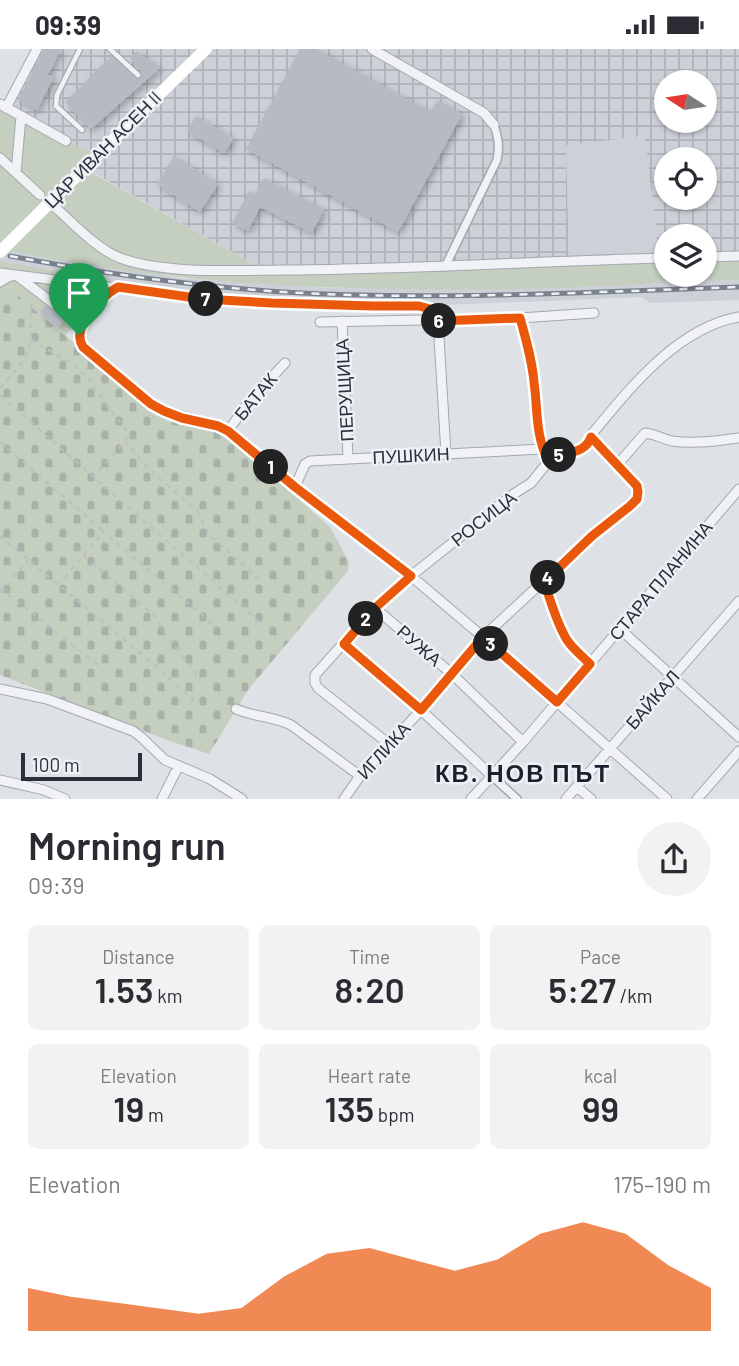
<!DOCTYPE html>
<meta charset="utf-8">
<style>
body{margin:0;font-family:Barlow,sans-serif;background:#f2f2f3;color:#2b2b33;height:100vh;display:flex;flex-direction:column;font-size:26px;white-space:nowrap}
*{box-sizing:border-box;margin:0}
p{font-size:23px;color:#7c7c81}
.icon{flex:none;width:38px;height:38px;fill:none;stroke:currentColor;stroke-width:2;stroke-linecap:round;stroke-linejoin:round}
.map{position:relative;height:750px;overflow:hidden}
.side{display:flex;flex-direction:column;background:#fff;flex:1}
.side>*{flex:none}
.needle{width:46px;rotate:282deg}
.tools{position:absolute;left:654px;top:21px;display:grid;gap:14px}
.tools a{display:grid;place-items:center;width:63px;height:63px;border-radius:50%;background:#fff;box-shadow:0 2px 5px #0004;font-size:35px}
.scale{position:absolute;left:21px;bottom:18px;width:121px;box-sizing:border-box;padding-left:7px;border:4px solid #292f3b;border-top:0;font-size:19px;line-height:24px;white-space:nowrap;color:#292f3b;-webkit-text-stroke:5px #edf0f4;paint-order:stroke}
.pin{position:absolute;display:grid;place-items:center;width:60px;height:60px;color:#fff;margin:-72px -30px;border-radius:50% 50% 50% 0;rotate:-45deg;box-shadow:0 0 7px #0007}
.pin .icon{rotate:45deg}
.km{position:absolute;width:35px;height:35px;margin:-18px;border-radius:50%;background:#222;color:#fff;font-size:19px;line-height:35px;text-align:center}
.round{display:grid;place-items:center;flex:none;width:74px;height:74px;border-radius:37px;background:#f2f2f3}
.summary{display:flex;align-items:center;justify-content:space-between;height:119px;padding:0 28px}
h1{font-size:38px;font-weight:600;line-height:52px}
.stats{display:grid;grid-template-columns:repeat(3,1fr);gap:10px;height:119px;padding:7px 28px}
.stats div{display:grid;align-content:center;border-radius:10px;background:#f2f2f3;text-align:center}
.stats b{font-size:35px;font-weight:600}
.stats small{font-size:19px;font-weight:400}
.stats p{font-size:19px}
.chart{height:196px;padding:14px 28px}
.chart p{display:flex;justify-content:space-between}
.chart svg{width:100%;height:126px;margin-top:7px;fill:#ea580c;opacity:.7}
.status{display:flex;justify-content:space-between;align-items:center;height:49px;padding:0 35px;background:#fff;direction:ltr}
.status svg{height:19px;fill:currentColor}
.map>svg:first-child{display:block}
.built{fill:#ccd0d7}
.industrial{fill:url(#industrial-grid);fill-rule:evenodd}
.grass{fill:#c4cfc0}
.cemetery{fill:url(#cemetery-stones)}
.building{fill:#b6bac2;filter:url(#shadow)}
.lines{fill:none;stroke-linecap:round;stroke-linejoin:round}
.service-casing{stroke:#a4a8af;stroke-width:7}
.pedestrian-casing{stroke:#a4a8af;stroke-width:10}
.minor-casing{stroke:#a4a8af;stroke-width:11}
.path{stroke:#bcbfc5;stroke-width:2;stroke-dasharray:5 5;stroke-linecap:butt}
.service{stroke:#f0f2f5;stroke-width:4.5}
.pedestrian{stroke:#f0f2f5;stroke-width:7}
.minor{stroke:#f0f2f5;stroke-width:9}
.secondary{stroke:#fff;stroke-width:12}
.rail-casing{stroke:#79818e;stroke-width:5}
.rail{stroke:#edf0f4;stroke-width:2.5;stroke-dasharray:8;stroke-linecap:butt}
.secondary-bridge{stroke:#fff;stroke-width:12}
.route-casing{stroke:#fff;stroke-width:14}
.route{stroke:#ea580c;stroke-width:9}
.labels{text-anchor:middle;stroke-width:5;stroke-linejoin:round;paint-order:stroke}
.street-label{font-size:18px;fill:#292f3b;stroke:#edf0f4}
.district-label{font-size:24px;font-weight:bold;letter-spacing:2px;fill:#1b212c;stroke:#edf0f4}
</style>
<div class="status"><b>09:39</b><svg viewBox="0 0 49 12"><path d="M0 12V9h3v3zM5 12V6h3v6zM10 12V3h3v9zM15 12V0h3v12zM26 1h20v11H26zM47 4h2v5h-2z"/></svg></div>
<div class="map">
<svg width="739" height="750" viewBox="0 0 739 750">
<defs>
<pattern id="industrial-grid" width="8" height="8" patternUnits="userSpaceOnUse" patternTransform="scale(1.75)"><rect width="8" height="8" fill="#ccd0d7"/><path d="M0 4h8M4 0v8" fill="none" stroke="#afb3b9"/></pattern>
<pattern id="cemetery-stones" width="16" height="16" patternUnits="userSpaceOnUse" patternTransform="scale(1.75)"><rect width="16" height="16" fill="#c4cfc0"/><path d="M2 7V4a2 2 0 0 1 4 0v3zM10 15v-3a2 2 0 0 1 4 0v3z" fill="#a8b2a6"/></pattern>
<filter id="shadow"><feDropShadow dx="3" dy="3" stdDeviation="3.5" flood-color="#0004"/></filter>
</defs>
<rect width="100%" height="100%" fill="#dee1e6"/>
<!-- built -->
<path class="built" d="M646 87 659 209 569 213 566 95Z
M3 200 179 229 328 239 511 240 739 231V251L650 254 641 248 419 257 272 254 106 237 100 229 0 212V203Z"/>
<!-- industrial -->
<path class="industrial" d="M37 0H739V207L705 208V187H667V209H659L645 87 566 96 569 213 264 221 85 119 66 92 6 59ZM667 33H705V72H667ZM667 110H705V149H667Z"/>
<!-- grass -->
<path class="grass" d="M0 55 66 92 98 106 85 120 264 221 667 209V226H705V208L739 207V231C663 233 587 239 511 240 341 242 170 237 3 200L0 203Z
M0 212 100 229 106 237 66 286 23 251 10 238 0 246Z"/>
<!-- cemetery -->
<path class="cemetery" d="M10 238 23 251 168 372 222 383 330 478 349 513 348 522 248 641 209 705 167 691 0 626V246Z"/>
<!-- building -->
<path class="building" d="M44 0H61L48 26 54 28 37 61 18 51Z
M300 0H316L431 63 437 51 462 65 398 183 246 100Z
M136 2 160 19 91 80 65 53 112 6 136 30 142 23 130 9Z
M196 67 234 89 224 104 187 82Z
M174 107 218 135 200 163 157 135Z
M264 129 324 160 312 184 260 158 248 182 232 174 249 142 255 145Z
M46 256 64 271 58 279 40 263Z"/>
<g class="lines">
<defs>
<path id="service" d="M80 0 57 46 56 57 82 81
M110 0 138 26"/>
<path id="pedestrian" d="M445 218 497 111C500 98 498 88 494 76
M492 727 517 750"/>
<path id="minor" d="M372 0 484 64 494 76
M0 55 66 92
M6 59 37 0
M0 109 40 146
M16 124 21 67
M57 160C75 176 97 200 120 209 167 226 238 221 289 221 415 220 541 212 667 209
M705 208 739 207
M0 224 203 250 272 254 373 257H419L430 260 435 264 438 272 446 405
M0 233 8 228 16 226 71 268
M118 238C101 248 70 277 83 298L151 355 164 362 218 377 228 382 295 438 411 527 483 588 667 750
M520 269C525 289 531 309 534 330 538 361 535 382 548 413
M342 272 348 410
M320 273 520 269 594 264
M228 382 248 354 285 314
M591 388 618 415 645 384C655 385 663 390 672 392 695 395 717 392 739 389
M295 438 305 415 310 412 543 400
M544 533C551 552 556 573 567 591 572 600 582 607 590 615
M375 559 452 625 523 693
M620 580 739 688
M344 595 421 661 492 727
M0 640 47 650 133 682 141 688 165 711 210 730 242 750
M236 660C254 668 273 667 291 676L360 727
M389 695 318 639 315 634V626L375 559 411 527 512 446 531 434 548 413 563 405 584 399 588 395 592 385C630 339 677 279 739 268
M0 731 44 741 65 750
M577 738 591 750
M162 750 178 718
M344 750 360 727 421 661 483 588 592 487 630 457 637 450 638 443 637 437 618 415
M471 750 523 693 739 440
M566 750 739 552
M697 750 739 702"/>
</defs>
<!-- service casing -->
<use href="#service" class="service-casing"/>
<!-- pedestrian casing -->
<use href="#pedestrian" class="pedestrian-casing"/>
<!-- minor casing -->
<use href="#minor" class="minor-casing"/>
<!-- path -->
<path class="path" d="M31 290 36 294 70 313 88 329 106 355 125 379 127 385 125 392 95 426
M0 339C12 325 31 308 31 288 31 272 29 265 33 249
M0 346 263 576
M125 392 151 422 198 463 209 486 261 532
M0 393 101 480 98 489 60 534
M101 481 213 575
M0 487 151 613 194 652
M84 507 156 568 167 587 200 630
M0 539 102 619
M0 544 29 510"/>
<!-- service -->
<use href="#service" class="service"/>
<!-- pedestrian -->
<use href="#pedestrian" class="pedestrian"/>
<!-- minor -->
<use href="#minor" class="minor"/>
<!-- secondary -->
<path class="secondary" d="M141 63 206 0"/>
<defs>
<path id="rail" d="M10 207C100 224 192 237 283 243 435 252 588 243 739 238"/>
</defs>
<!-- rail casing -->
<use href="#rail" class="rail-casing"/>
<!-- rail -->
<use href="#rail" class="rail"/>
<!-- secondary-bridge -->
<path class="secondary-bridge" d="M0 203 141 63"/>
</g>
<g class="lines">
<defs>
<path id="route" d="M118 238 203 250 272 254 373 257H419L430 260 435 264 438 272 520 269C526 290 532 311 534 333 538 362 535 384 548 412 564 402 585 406 591 388L637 437 638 443 637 450 630 457 592 487 544 533C551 552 556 573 567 591 573 600 582 607 590 615L557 653 483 588 421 661 344 595 375 559 411 527 295 438 228 382 218 377 182 369 164 362 151 355 83 298C70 276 101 248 118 238Z"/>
</defs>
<!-- route casing -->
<use href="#route" class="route-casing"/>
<!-- route -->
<use href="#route" class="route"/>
</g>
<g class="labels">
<!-- street labels -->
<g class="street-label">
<text transform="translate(103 101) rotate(-45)" y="6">ЦАР ИВАН АСЕН II</text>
<text transform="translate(345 341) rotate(-93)" y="6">ПЕРУЩИЦА</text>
<text transform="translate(256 348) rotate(-50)" y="6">БАТАК</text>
<text transform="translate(411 407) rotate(-3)" y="6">ПУШКИН</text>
<text transform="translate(484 470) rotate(-38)" y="6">РОСИЦА</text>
<text transform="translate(661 532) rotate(-50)" y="6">СТАРА ПЛАНИНА</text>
<text transform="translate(419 597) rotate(41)" y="6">РУЖА</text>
<text transform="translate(653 651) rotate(-49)" y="6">БАЙКАЛ</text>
<text transform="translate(384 702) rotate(-48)" y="6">ИГЛИКА</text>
</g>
<!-- district labels -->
<g class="district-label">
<text x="523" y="733">КВ. НОВ ПЪТ</text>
</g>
</g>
</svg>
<div class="tools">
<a><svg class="needle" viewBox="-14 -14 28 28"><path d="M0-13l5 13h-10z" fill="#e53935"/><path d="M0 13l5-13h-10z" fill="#7c7c81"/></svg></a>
<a><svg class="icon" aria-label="locate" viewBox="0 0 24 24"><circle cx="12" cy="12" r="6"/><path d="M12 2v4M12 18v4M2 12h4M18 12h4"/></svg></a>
<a><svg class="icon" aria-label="layers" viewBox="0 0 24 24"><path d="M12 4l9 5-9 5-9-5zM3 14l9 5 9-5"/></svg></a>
</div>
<div class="scale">100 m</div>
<div class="pin" style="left:79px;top:286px;background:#1e9e55"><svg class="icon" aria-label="arrive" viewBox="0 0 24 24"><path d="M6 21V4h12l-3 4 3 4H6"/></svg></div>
<b class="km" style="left:271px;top:418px">1</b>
<b class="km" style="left:366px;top:570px">2</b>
<b class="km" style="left:491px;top:595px">3</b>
<b class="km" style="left:548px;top:529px">4</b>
<b class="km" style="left:559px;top:406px">5</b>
<b class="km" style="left:439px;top:272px">6</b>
<b class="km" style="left:206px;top:250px">7</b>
</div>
<section class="side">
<div class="summary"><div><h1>Morning run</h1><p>09:39</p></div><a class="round"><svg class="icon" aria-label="share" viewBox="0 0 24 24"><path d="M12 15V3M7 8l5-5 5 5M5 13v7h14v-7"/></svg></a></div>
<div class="stats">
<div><p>Distance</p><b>1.53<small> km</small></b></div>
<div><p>Time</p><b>8:20</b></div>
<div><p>Pace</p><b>5:27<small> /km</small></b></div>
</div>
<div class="stats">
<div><p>Elevation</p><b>19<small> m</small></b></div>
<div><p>Heart rate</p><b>135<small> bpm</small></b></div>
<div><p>kcal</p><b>99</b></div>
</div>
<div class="chart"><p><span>Elevation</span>175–190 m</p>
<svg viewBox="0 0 160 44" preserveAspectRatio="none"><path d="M0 44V29L10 32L20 34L30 36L40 38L50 36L60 25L70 17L80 15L90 19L100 23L110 19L120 10L130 6L140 10L150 21L160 29V44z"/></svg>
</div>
</section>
